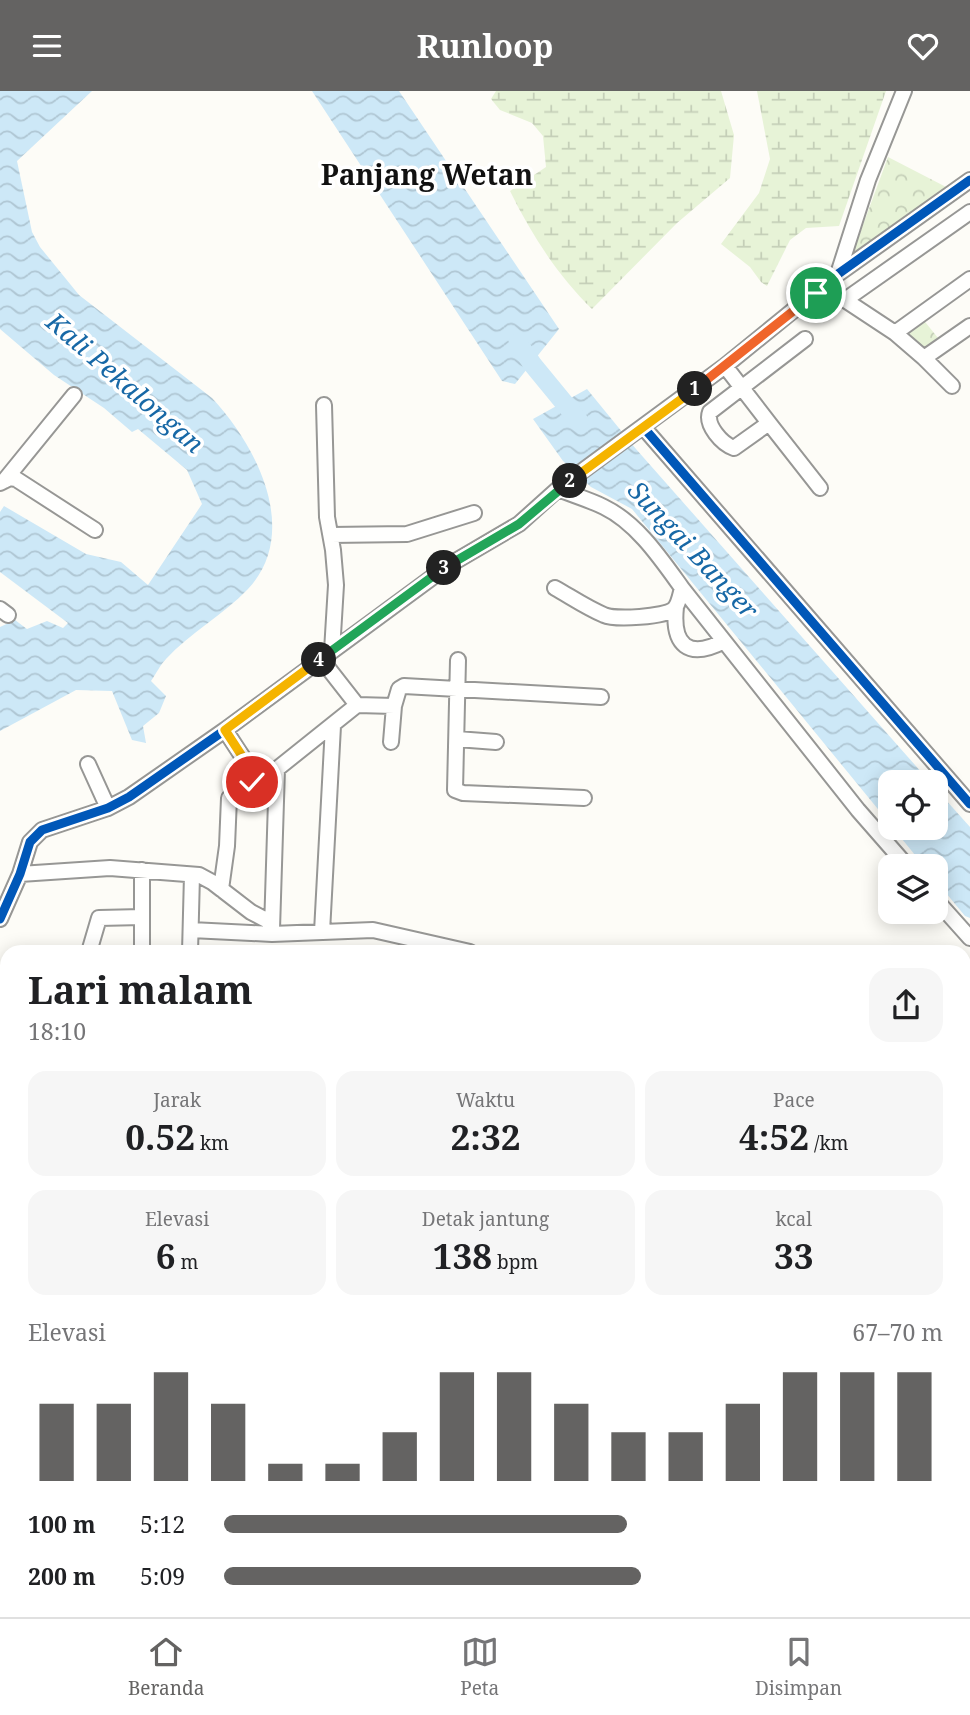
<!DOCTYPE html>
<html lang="id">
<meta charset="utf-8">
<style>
body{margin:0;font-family:"Noto Serif",serif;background:#f6f6f6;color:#202124;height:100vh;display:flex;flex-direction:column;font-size:26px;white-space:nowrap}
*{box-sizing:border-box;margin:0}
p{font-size:23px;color:#757577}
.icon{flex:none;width:38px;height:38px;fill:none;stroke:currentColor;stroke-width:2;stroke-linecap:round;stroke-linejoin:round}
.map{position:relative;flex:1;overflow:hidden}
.drawer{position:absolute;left:0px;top:854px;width:971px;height:672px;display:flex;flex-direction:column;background:#fff;border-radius:21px 21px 0 0;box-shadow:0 4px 18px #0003}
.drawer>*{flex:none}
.tools{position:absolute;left:878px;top:679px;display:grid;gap:14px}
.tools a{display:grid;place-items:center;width:70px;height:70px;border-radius:14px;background:#fff;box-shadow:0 4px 18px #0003;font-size:35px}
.pin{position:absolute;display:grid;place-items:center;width:60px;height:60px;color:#fff;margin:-30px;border:4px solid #fff;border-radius:50%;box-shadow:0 2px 7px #0007}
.km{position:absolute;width:35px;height:35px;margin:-18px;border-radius:50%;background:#222;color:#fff;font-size:19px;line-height:35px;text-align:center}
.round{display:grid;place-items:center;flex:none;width:74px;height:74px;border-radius:21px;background:#f6f6f6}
.headline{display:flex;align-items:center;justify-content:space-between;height:119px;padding:0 28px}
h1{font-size:38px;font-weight:700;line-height:52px}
.figures{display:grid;grid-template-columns:repeat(3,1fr);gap:10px;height:119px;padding:7px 28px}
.figures div{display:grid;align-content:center;border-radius:18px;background:#f6f6f6;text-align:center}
.figures b{font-size:35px;font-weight:700}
.figures small{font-size:19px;font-weight:400}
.figures p{font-size:19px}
.chart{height:196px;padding:14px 28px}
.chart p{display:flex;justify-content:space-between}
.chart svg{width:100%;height:126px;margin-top:7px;stroke:#646362;stroke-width:6}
ul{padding:0 28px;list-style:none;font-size:23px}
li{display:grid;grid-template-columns:112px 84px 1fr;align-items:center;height:52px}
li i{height:18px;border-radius:9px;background:#646362}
header{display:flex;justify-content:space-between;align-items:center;height:91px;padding:0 28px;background:#646362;color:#fff;font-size:32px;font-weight:700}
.tab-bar{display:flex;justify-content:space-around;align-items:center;height:98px;border-top:2px solid #e0e0e0;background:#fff;font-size:19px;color:#757577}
.tab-bar a{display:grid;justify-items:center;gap:4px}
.tab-bar .active{color:#646362}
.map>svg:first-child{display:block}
.wetland{fill:url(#wetland-marsh)}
.park{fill:url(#park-crowns)}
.water{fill:url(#water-waves)}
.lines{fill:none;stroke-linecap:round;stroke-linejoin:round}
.river{stroke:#cde8f7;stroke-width:19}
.minor-casing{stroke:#979795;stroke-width:18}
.minor{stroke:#fffffe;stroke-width:14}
.cycleway-casing{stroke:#fff;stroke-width:13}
.cycleway{stroke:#0057b8;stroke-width:9}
.split-1-casing{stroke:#fff;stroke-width:14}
.split-2-casing{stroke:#fff;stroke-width:14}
.split-3-casing{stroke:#fff;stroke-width:14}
.split-4-casing{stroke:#fff;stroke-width:14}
.split-5-casing{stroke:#fff;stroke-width:14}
.split-1{stroke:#f0652b;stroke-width:9}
.split-2{stroke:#f5b400;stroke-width:9}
.split-3{stroke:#22a559;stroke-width:9}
.split-4{stroke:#22a559;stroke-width:9}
.split-5{stroke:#f5b400;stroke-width:9}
.labels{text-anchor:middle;stroke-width:7;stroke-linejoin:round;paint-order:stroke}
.water-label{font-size:26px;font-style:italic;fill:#1768a6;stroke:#fff}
.quarter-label{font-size:28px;font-weight:bold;fill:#111;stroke:#fff}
</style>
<header><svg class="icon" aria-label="menu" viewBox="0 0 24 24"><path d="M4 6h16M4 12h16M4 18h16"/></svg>Runloop<svg class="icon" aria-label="heart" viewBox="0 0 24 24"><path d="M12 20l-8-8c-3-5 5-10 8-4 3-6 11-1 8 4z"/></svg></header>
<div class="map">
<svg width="970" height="1526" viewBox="0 0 970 1526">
<defs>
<pattern id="wetland-marsh" width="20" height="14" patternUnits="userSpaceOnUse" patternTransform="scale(1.75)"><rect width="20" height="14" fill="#e7f3d7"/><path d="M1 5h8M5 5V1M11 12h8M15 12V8" fill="none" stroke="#c5cfb8"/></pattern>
<pattern id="park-crowns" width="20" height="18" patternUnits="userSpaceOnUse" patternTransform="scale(1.75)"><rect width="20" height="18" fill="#e7f3d7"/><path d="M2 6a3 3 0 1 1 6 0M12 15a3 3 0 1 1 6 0" fill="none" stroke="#c5cfb8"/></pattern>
<pattern id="water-waves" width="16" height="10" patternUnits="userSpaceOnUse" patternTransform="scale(1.75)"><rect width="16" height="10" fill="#cde8f7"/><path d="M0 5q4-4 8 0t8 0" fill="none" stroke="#afc6d3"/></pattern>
</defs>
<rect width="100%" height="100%" fill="#fdfcf7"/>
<!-- wetland -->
<path class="wetland" d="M496 0H721L734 44 730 87 677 132 592 218C558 185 531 143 510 100L546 76 543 45 532 32 500 19 491 8Z
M757 0H886L839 135 806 137 790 149 767 195 761 191 750 176 721 153 759 102 770 68Z
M453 1519H695V1526H455Z"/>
<!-- park -->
<path class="park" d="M888 66 950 98 852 170 853 161Z
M922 227 942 252 930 260 918 258 900 242Z"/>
<!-- water -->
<path class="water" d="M0 0H92L17 70 32 141 40 156 79 204 212 307C257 355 301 441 248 498 223 524 190 542 166 568 160 574 156 583 151 590L166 605 159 622 143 635 146 652 132 649 112 600 76 599 0 640V536L15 529 27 538 47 530 63 537 68 532 0 481V421L4 415 86 463 121 471 148 494 202 413 187 379 138 338 132 341 104 317 54 284 0 238Z
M312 0H399L559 238 515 293 502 290Z
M587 298 636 358 930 691H891V734L632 418 591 396 563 370 533 328Z
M936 698 970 736V827L965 825 936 790V775H924L893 737H936Z"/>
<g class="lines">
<!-- river -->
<path class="river" d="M518 252 533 274 579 330"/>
<defs>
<path id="minor" d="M838 183 868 89 904 0
M816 202 845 209 970 121
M845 209 895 242 924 267 970 235
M895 242 970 188
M924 267 952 295
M725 275 769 332 734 357C722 353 705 334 710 321L805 248
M324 314 327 426 333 459 336 494 332 560
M769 332 820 397
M644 337 970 713
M4 390 74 304
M0 392 10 387 16 388 95 439
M331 444 407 443 474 422
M555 497C571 506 587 517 604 524 615 529 665 526 674 518 679 513 680 504 682 497 661 468 637 432 604 416 590 409 573 404 558 398
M682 497 858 719 907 775
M676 516C672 554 688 569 724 550
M0 518 8 524
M458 569 455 699 463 702 584 707
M357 614 394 615 399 598 404 595 601 606
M225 639 257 688
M457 648 496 651
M391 651 394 615
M88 673 108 717
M142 779V861
M20 783 110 777 199 784 212 791 251 821 272 832
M221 798 227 755 229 707 236 700 277 678 357 614 321 568
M936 809 970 847
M0 828 20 783 30 751 42 739 108 717 129 706 225 639 449 474 519 433 558 398 725 275 838 183 970 89
M272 838 277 678
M191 839 272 843 373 839 470 861
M322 841 333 635
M89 861 99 827 142 826
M190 861 192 784
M0 952 7 954
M0 1313 7 1314
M0 1512 7 1511
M92 1519 93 1526"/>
</defs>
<!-- minor casing -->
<use href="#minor" class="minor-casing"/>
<!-- minor -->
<use href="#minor" class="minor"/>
<defs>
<path id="cycleway" d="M644 337 970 713
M0 828 20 783 30 751 42 739 108 717 129 706 225 639 449 474 519 433 558 398 725 275 838 183 970 89"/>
</defs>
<!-- cycleway casing -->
<use href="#cycleway" class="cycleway-casing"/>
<!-- cycleway -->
<use href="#cycleway" class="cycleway"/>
</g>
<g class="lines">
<defs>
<path id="split-1" d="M695 298 816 202"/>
<path id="split-2" d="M570 390 695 298"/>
<path id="split-3" d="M444 477 519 433 570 390"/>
<path id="split-4" d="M319 569 444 477"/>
<path id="split-5" d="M252 691 257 688 225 639 319 569"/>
</defs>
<!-- split-1 casing -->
<use href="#split-1" class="split-1-casing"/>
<!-- split-2 casing -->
<use href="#split-2" class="split-2-casing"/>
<!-- split-3 casing -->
<use href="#split-3" class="split-3-casing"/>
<!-- split-4 casing -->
<use href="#split-4" class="split-4-casing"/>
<!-- split-5 casing -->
<use href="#split-5" class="split-5-casing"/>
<!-- split-1 -->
<use href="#split-1" class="split-1"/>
<!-- split-2 -->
<use href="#split-2" class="split-2"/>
<!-- split-3 -->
<use href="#split-3" class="split-3"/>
<!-- split-4 -->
<use href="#split-4" class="split-4"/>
<!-- split-5 -->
<use href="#split-5" class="split-5"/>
</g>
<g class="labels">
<!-- water labels -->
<g class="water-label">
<text transform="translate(125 292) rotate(41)" y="9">Kali Pekalongan</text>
<text transform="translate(693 459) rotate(47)" y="9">Sungai Banger</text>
</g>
<!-- quarter labels -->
<g class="quarter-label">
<text x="427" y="94">Panjang Wetan</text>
</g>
</g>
</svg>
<div class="tools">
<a><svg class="icon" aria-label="locate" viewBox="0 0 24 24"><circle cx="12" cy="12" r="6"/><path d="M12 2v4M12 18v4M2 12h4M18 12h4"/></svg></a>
<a><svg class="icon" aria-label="layers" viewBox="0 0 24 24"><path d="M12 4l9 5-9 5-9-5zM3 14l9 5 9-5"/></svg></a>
</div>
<div class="pin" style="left:816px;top:202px;background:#1e9e55"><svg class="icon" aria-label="arrive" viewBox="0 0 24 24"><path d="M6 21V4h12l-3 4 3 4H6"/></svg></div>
<div class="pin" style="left:252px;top:691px;background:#d93025"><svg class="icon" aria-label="check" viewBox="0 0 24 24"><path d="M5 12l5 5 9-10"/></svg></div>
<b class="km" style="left:695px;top:298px">1</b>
<b class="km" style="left:570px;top:390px">2</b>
<b class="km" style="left:444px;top:477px">3</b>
<b class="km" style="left:319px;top:569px">4</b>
<section class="drawer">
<div class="headline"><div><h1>Lari malam</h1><p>18:10</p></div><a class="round"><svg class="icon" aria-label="share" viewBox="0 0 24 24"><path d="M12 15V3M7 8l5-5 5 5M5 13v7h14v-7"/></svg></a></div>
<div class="figures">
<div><p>Jarak</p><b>0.52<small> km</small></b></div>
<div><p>Waktu</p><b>2:32</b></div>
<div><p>Pace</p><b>4:52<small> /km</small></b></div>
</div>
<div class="figures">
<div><p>Elevasi</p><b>6<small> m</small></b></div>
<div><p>Detak jantung</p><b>138<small> bpm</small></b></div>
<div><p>kcal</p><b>33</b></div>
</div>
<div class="chart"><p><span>Elevasi</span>67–70 m</p>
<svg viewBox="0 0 160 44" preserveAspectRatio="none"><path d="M5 44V17M15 44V17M25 44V6M35 44V17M45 44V38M55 44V38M65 44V27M75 44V6M85 44V6M95 44V17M105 44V27M115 44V27M125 44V17M135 44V6M145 44V6M155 44V6"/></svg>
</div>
<ul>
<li><b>100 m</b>5:12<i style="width:56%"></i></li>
<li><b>200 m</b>5:09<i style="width:58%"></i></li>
</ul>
</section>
</div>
<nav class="tab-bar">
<a class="active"><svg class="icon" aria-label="home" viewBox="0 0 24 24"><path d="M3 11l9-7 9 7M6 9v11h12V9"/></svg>Beranda</a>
<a><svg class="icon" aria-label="map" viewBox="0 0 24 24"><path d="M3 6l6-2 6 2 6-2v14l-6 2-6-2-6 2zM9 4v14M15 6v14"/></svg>Peta</a>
<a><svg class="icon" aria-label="saved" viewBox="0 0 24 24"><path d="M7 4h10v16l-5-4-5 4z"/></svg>Disimpan</a>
</nav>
